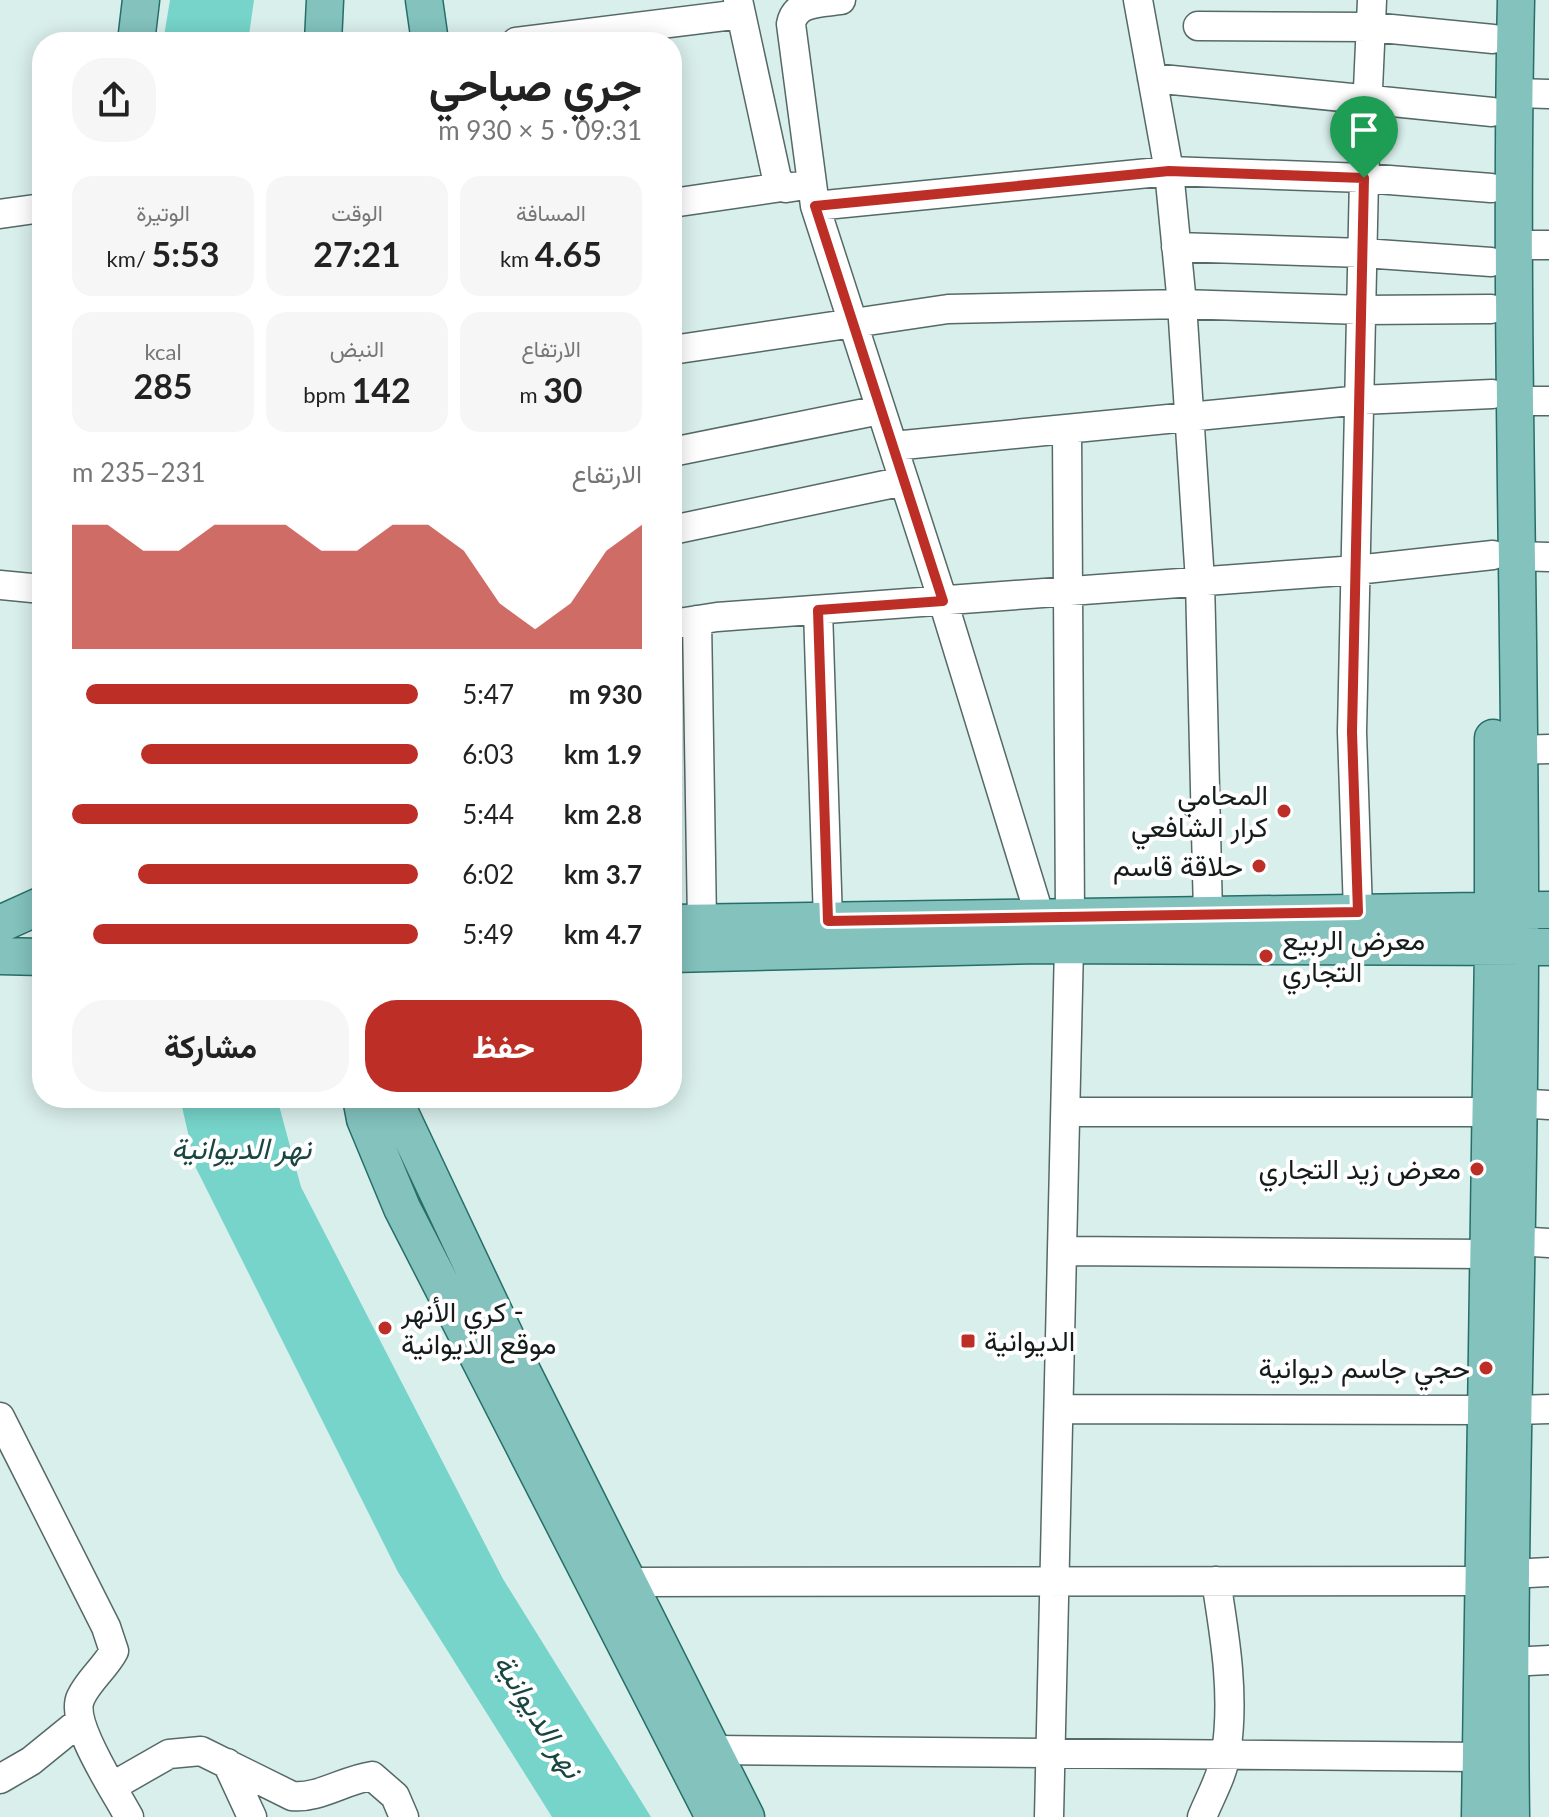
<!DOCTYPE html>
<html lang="ar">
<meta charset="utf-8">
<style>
body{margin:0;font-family:Lato,Vazirmatn,sans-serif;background:#f6f6f6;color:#222;direction:rtl;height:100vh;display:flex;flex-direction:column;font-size:30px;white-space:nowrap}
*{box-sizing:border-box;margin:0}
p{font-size:26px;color:#767676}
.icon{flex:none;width:44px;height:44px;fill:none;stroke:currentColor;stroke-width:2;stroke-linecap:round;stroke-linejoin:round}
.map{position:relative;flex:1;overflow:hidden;direction:ltr}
.details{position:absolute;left:32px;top:32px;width:650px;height:1076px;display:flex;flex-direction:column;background:#fff;border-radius:32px;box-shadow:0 4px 20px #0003;direction:rtl}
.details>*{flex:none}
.pin{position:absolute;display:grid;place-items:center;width:68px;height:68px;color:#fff;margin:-82px -34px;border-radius:50% 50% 50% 0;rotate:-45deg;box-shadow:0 0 8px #0007}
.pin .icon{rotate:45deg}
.round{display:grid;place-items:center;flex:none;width:84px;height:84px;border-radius:32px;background:#f6f6f6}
.head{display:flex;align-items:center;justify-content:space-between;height:136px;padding:0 40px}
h1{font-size:44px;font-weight:700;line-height:60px}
.stats{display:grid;grid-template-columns:repeat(3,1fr);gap:12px;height:136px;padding:8px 40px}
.stats div{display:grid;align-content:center;border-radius:20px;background:#f6f6f6;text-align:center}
.stats b{font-size:34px;font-weight:700}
.stats small{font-size:22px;font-weight:400}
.stats p{font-size:22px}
.chart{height:224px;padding:16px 40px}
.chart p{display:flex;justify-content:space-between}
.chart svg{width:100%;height:144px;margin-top:8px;fill:#bd2f26;opacity:.7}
.action{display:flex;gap:16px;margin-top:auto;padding:16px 40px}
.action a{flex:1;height:92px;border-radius:32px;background:#bd2f26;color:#fff;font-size:32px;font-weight:700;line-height:92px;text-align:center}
.action a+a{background:#f6f6f6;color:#222}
ul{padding:0 40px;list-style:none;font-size:26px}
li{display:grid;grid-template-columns:128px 96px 1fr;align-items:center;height:60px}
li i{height:20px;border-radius:10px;background:#bd2f26}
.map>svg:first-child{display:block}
.water{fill:#76d4ca}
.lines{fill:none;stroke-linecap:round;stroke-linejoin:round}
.minor-casing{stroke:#556966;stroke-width:31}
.major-casing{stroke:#276e68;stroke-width:39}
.minor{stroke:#fff;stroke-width:28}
.major{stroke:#83c2bd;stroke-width:36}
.route-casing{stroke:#fff;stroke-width:16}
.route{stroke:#bd2f26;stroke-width:10}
.poi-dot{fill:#bd2f26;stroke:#fff;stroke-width:3}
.labels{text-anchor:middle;stroke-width:8;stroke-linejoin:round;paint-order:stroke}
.poi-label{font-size:28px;fill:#151d1c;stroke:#fff;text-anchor:end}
.water-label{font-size:30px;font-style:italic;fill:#1a4642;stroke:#fff}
</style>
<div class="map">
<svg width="1549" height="1817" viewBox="0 0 1549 1817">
<rect width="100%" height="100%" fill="#d9efec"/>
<!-- water -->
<path class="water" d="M170 0H254L248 42H163Z
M180 1098H277L301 1187 503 1579 651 1817H552L398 1572 196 1168Z"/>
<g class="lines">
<defs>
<path id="minor" d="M738 0 777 179 786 188 812 184
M841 0C821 3 795 1 791 24L815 206 943 601 1040 917
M1138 0 1169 171 1182 304 1200 581 1208 914
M1198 26 1371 27 1493 39
M516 42 741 14
M1152 78 1492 112
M1514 93 1549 94
M672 203 782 187
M815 206 1169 171 1364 178 1491 188
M0 214 42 208
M1514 245H1549
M1176 247 1363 253 1491 262
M672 350 948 309 1182 304 1362 310 1491 309
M1513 401H1549
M1067 431 1070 916
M893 446 1361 400 1492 394
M672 452 880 410
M672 530 904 481
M1514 556 1549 557
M0 585 42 589
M818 610 828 921
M697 620 702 922
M672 624 717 617 1356 570 1493 555
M1518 750 1549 749
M1358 912 1352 732 1364 178 1372 0
M1517 1103 1549 1105
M1066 1112H1490
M1515 1241 1549 1243
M1063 1251 1487 1254
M1059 1409 1484 1410
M1513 1410 1549 1409
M0 1417 106 1627 114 1651C105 1668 89 1680 81 1697 68 1722 116 1792 129 1817
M1511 1574 1549 1572
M628 1582 1483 1581
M1509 1662 1549 1660
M714 1750 1480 1757
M227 1763 252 1817
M0 1779 31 1761 79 1722
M113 1786 169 1754 201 1751 292 1796C318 1799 344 1780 372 1776L395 1796 404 1817
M1049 1817 1069 946
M1202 1817C1210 1797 1223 1775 1226 1753 1235 1696 1225 1637 1216 1581"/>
<path id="major" d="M424 0 430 42
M136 42 141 0
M323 42 325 0
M672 923 1549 910
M0 924 42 905
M672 954 1041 945 1549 947
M0 956 42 957
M361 1098 365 1119 402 1208 714 1817
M393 1098 518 1363 746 1817
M1480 1817 1493 948V738
M1511 1817C1507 1525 1520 1233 1520 940 1521 627 1509 314 1516 0"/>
</defs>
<!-- minor casing -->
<use href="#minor" class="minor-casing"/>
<!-- major casing -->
<use href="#major" class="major-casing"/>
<!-- minor -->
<use href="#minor" class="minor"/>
<!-- major -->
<use href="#major" class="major"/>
</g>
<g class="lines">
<defs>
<path id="route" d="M1169 171 1364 178 1352 732 1358 912 828 921 818 610 943 601 815 206Z"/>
</defs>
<!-- route casing -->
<use href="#route" class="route-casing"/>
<!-- route -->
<use href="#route" class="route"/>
</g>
<!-- markers -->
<g class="poi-dot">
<circle cx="1284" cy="811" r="8"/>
<circle cx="1259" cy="866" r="8"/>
<circle cx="1266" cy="956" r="8"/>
<circle cx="1477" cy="1169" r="8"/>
<circle cx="385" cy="1328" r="8"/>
<rect x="960" y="1333" width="16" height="16" rx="4"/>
<circle cx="1486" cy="1368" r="8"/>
</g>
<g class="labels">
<!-- poi labels -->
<g class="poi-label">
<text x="1268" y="805">المحامي<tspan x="1268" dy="32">كرار الشافعي</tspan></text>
<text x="1243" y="876">حلاقة قاسم</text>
<text x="1282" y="950" text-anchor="start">معرض الربيع<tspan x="1282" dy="32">التجاري</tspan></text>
<text x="1461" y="1179">معرض زيد التجاري</text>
<text x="401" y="1322" text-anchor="start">كري الأنهر -<tspan x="401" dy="32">موقع الديوانية</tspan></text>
<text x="984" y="1351" text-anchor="start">الديوانية</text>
<text x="1470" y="1378">حجي جاسم ديوانية</text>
</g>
<!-- water labels -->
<g class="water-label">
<text x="241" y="1159">نهر الديوانية</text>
<text transform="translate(538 1716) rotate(58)" y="10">نهر الديوانية</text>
</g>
</g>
</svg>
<div class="pin" style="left:1364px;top:178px;background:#1e9e55"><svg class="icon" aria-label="arrive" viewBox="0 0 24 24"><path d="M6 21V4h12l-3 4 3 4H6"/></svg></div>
<section class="details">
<div class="head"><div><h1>جري صباحي</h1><p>09:31 · 5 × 930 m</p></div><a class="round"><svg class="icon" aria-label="share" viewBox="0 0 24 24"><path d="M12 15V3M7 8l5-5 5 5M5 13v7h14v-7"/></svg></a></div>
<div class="stats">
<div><p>المسافة</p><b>4.65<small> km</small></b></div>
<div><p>الوقت</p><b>27:21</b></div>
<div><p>الوتيرة</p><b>5:53<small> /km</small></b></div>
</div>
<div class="stats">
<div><p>الارتفاع</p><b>30<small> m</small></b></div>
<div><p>النبض</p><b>142<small> bpm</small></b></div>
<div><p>kcal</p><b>285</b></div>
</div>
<div class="chart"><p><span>الارتفاع</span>231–235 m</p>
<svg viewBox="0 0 160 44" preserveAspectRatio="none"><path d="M0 44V6L10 6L20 14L30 14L40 6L50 6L60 6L70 14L80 14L90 6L100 6L110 14L120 30L130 38L140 30L150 14L160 6V44z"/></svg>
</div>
<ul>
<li><b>930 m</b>5:47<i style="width:96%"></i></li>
<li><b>1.9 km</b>6:03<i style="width:80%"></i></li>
<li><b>2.8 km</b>5:44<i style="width:100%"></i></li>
<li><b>3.7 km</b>6:02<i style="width:81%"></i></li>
<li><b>4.7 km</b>5:49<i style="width:94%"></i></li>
</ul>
<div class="action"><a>حفظ</a><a>مشاركة</a></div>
</section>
</div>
